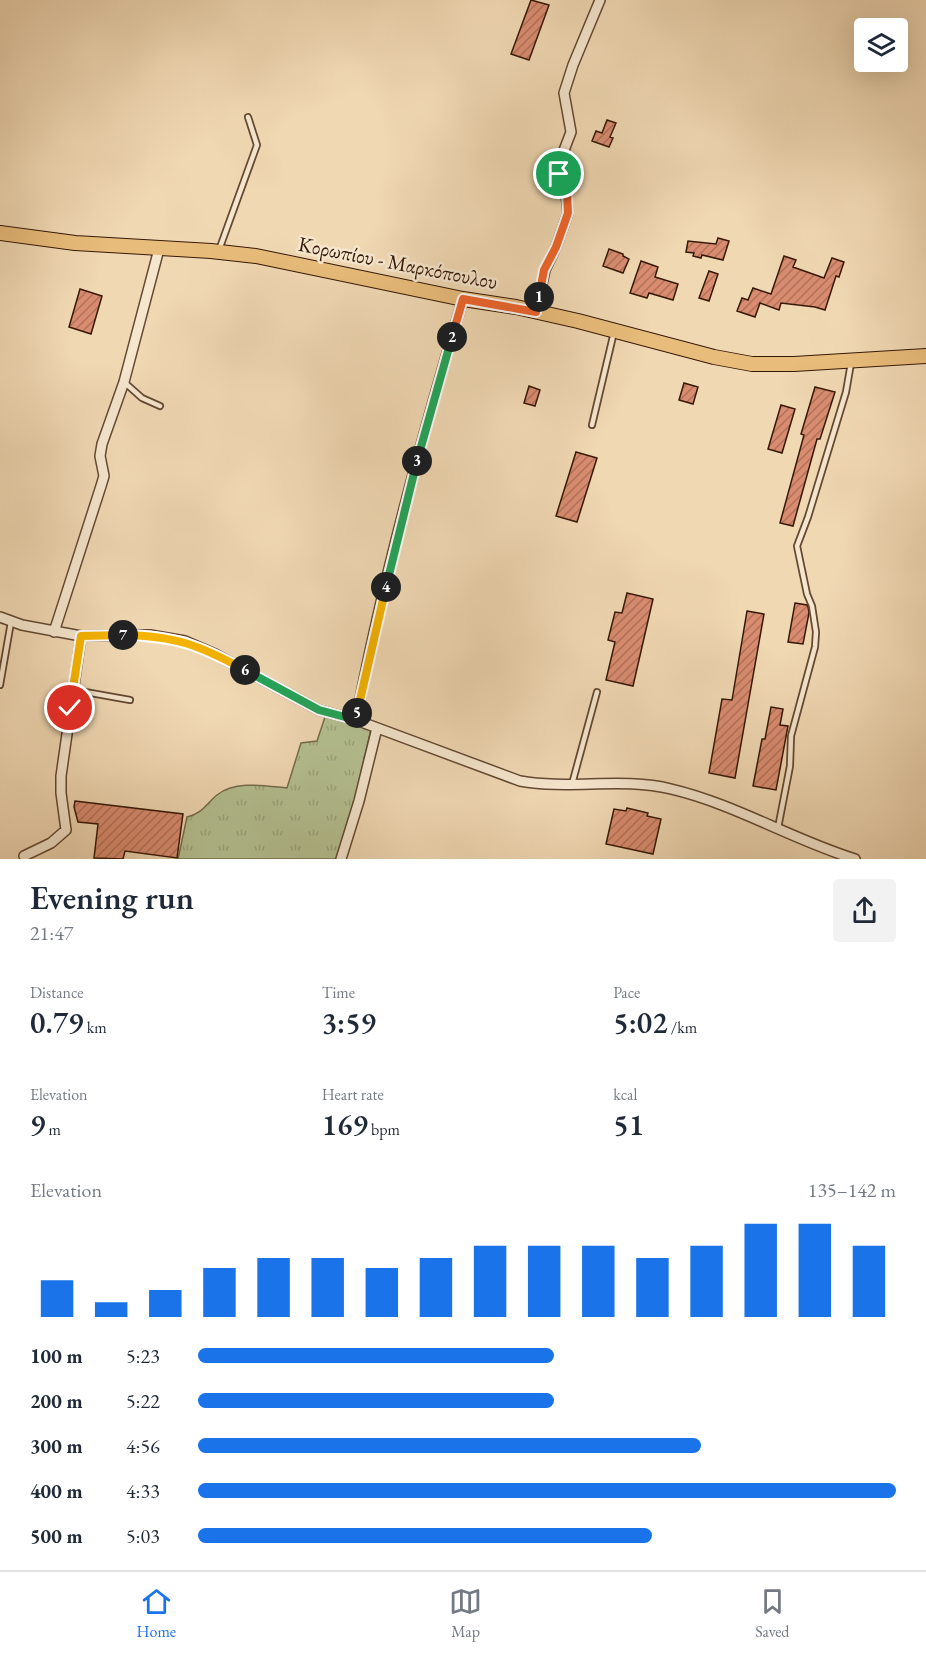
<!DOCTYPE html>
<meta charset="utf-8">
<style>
body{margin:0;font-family:"EB Garamond",serif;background:#f2f2f3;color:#1f2937;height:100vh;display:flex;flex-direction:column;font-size:22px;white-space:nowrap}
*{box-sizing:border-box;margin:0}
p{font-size:20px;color:#747a83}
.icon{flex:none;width:33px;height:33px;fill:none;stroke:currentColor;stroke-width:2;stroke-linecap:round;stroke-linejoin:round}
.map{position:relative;height:859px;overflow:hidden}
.details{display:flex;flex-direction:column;background:#fff;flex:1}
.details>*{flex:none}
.tools{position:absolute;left:854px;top:18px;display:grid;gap:12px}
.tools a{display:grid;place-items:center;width:54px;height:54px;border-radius:6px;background:#fff;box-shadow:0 6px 24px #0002;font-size:30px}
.pin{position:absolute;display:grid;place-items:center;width:51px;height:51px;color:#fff;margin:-26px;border:3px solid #fff;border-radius:50%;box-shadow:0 2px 6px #0007}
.km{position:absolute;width:30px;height:30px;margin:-15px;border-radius:50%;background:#222;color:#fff;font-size:16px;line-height:30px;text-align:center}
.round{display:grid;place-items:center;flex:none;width:63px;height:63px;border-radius:6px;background:#f2f2f3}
.head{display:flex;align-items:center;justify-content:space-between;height:102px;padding:0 30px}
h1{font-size:33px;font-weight:600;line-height:45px}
.figures{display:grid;grid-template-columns:repeat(3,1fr);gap:9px;height:102px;padding:6px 30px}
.figures div{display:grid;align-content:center}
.figures b{font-size:30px;font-weight:600}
.figures small{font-size:16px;font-weight:400}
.figures p{font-size:16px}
.chart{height:168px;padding:12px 30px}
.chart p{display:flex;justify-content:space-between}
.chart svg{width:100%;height:108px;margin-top:6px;stroke:#1a73e8;stroke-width:6}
ul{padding:0 30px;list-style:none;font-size:20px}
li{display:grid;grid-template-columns:96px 72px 1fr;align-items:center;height:45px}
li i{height:15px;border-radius:8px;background:#1a73e8}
.menu{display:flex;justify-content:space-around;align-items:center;height:84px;border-top:2px solid #e0e1e3;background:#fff;font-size:16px;color:#747a83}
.menu a{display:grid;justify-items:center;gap:3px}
.menu .on{color:#1a73e8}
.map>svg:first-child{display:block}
.grass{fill:url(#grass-tufts);stroke:#756c4c;stroke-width:1.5}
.building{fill:url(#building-hatch);stroke:#361807;stroke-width:1.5}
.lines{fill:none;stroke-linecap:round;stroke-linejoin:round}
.lane-casing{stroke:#644832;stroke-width:8}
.street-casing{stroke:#644832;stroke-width:12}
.primary-casing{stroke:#361807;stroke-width:16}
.lane{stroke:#f5e6ce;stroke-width:4.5}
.street{stroke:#f5e6ce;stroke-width:9}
.primary{stroke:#e8bc7a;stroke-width:14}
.split-1-casing{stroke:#fff;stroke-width:12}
.split-2-casing{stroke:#fff;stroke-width:12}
.split-3-casing{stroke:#fff;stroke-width:12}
.split-4-casing{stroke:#fff;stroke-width:12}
.split-5-casing{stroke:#fff;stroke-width:12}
.split-6-casing{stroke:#fff;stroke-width:12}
.split-7-casing{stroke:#fff;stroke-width:12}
.split-8-casing{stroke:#fff;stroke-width:12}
.split-1{stroke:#f0652b;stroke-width:8}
.split-2{stroke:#f0652b;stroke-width:8}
.split-3{stroke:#22a559;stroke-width:8}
.split-4{stroke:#22a559;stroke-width:8}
.split-5{stroke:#f5b400;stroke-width:8}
.split-6{stroke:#22a559;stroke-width:8}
.split-7{stroke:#f5b400;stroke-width:8}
.split-8{stroke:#f5b400;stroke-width:8}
.labels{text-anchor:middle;stroke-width:5;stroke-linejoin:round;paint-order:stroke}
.street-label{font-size:21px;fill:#361807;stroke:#f5e6ce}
</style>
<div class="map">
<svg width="926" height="859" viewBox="0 0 926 859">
<defs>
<pattern id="grass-tufts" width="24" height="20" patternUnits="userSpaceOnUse" patternTransform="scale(1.5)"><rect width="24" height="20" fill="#b4c091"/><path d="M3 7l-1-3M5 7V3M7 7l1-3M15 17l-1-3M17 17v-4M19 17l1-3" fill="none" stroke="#9ba47c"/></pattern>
<pattern id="building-hatch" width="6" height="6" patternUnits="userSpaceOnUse" patternTransform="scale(1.5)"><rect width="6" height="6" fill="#d98c70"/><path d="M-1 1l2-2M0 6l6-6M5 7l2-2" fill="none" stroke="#b1715a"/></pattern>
</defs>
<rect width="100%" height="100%" fill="#f0d8b3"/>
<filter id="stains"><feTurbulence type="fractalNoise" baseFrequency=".00333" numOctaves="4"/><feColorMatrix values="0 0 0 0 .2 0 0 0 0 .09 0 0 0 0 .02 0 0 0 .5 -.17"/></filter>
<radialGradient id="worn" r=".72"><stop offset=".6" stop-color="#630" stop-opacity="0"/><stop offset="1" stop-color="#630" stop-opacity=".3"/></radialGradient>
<!-- grass -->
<path class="grass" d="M325 717 352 722 371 729 355 800 336 859H178L187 817C202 814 206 804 217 795 235 780 266 786 287 788L301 743 317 741Z"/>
<!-- building -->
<path class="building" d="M531 0 549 5 529 60 511 54Z
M607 120 616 123 610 137 613 138 609 147 592 141 596 131 602 133Z
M718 238 729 241 723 260 702 255 701 258 693 256 694 253 686 252 688 241 716 244Z
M609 249 623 254V256L629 259 623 273 603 266Z
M784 256 796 260 793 267 824 278 832 258 844 262 839 277 836 276 825 310 815 307 781 303 779 310 760 303 755 317 737 311 742 298 748 300 753 288 771 294Z
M641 261 658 267 655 277 678 284 673 300 649 293 647 298 630 293Z
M709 271 718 274 709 301 699 298Z
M80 289 102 296 91 334 69 327Z
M684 383 698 387 693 404 679 400Z
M529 386 540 390 535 406 524 403Z
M815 387 835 392 820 439H817L793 526 780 523 804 435 801 434Z
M781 405 795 409 782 453 768 449Z
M576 452 597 458 577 522 556 516Z
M627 593 653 599 633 686 606 680 615 642 608 640 615 612 622 613Z
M795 603 807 605 808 607 809 613 803 644 788 642Z
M747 611 764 614 735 778 709 773 722 699 732 700Z
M771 707 783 709 780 725 788 726 776 790 753 786 762 739H765Z
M75 801 183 814 177 858 125 851 123 859 94 858 98 824 78 822 74 807Z
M627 808 648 813 647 816 661 819 653 854 606 844 614 809 626 811Z"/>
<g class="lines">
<defs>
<path id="lane" d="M219 250 257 145 248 117
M124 382 142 398 160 406
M592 425 614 332
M0 685 11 622
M74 690 130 700
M572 784 597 692
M778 828 790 766 791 736 815 647 816 632 812 606 807 594 797 546 808 517 846 392 851 363"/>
<path id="street" d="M536 312 545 270 556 247 568 213 566 193 559 174 563 153 571 132 564 93 573 65 600 0
M0 617 22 625 81 636 150 635 185 641 215 654 319 710 356 720 520 781C570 790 622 777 671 789 735 804 793 840 855 859
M54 632 101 486 104 476 100 456 102 444 124 382 159 249
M356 720C383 578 422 437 463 299
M24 856 51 843 66 830 61 793V776L81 636
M341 859 359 801 377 728"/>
<path id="primary" d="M0 233 75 243 211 251 256 256 463 299 516 307 578 321 714 357 752 364H794L926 356"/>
</defs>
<!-- lane casing -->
<use href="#lane" class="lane-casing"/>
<!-- street casing -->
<use href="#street" class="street-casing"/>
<!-- primary casing -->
<use href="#primary" class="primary-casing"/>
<!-- lane -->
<use href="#lane" class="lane"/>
<!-- street -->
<use href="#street" class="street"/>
<!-- primary -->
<use href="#primary" class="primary"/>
</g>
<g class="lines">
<defs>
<path id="split-1" d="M539 297 544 270 556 247 568 213 567 193 559 174"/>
<path id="split-2" d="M452 337 463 299 536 312 539 297"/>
<path id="split-3" d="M417 461 452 337"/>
<path id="split-4" d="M386 587 417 461"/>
<path id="split-5" d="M357 713 386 587"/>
<path id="split-6" d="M245 670 319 710 356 720 357 713"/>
<path id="split-7" d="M123 635C176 636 199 645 245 670"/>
<path id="split-8" d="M70 708 81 636 123 635"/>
</defs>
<!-- split-1 casing -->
<use href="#split-1" class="split-1-casing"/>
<!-- split-2 casing -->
<use href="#split-2" class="split-2-casing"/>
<!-- split-3 casing -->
<use href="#split-3" class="split-3-casing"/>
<!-- split-4 casing -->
<use href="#split-4" class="split-4-casing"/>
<!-- split-5 casing -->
<use href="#split-5" class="split-5-casing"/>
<!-- split-6 casing -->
<use href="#split-6" class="split-6-casing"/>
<!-- split-7 casing -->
<use href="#split-7" class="split-7-casing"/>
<!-- split-8 casing -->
<use href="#split-8" class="split-8-casing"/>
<!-- split-1 -->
<use href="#split-1" class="split-1"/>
<!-- split-2 -->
<use href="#split-2" class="split-2"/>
<!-- split-3 -->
<use href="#split-3" class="split-3"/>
<!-- split-4 -->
<use href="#split-4" class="split-4"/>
<!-- split-5 -->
<use href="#split-5" class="split-5"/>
<!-- split-6 -->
<use href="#split-6" class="split-6"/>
<!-- split-7 -->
<use href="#split-7" class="split-7"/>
<!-- split-8 -->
<use href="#split-8" class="split-8"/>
</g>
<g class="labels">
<!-- street labels -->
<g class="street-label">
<text transform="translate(398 263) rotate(11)" y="7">Κορωπίου - Μαρκόπουλου</text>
</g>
</g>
<rect width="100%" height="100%" filter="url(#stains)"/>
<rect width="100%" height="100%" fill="url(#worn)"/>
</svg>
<div class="tools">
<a><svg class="icon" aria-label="layers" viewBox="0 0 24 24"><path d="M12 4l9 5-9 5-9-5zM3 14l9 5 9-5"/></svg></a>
</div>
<div class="pin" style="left:559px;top:174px;background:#1e9e55"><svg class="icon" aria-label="arrive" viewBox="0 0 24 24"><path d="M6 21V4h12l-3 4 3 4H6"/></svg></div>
<div class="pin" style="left:70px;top:708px;background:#d93025"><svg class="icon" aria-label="check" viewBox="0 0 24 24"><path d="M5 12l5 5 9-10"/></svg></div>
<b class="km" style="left:539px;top:297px">1</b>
<b class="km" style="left:452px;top:337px">2</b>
<b class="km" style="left:417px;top:461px">3</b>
<b class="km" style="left:386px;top:587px">4</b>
<b class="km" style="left:357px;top:713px">5</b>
<b class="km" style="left:245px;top:670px">6</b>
<b class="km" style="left:123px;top:635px">7</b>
</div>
<section class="details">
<div class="head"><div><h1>Evening run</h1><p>21:47</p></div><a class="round"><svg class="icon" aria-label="share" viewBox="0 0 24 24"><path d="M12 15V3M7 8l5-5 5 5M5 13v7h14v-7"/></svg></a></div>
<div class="figures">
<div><p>Distance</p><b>0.79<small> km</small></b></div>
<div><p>Time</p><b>3:59</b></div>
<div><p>Pace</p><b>5:02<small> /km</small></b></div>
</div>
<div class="figures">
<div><p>Elevation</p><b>9<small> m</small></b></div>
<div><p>Heart rate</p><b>169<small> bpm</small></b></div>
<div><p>kcal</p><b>51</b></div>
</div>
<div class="chart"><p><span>Elevation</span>135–142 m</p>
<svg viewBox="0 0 160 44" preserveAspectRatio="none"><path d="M5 44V29M15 44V38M25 44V33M35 44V24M45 44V20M55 44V20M65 44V24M75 44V20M85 44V15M95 44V15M105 44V15M115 44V20M125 44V15M135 44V6M145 44V6M155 44V15"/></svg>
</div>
<ul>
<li><b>100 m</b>5:23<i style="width:51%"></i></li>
<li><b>200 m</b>5:22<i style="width:51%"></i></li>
<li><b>300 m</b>4:56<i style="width:72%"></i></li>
<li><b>400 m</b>4:33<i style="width:100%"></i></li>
<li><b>500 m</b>5:03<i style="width:65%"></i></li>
</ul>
</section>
<nav class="menu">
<a class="on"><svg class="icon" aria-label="home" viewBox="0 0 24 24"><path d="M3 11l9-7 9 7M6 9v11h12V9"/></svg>Home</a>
<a><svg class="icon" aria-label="map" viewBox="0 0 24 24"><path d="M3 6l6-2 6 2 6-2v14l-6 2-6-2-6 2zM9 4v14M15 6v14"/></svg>Map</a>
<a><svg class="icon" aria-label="saved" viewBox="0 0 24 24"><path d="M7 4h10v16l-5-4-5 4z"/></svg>Saved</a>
</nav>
